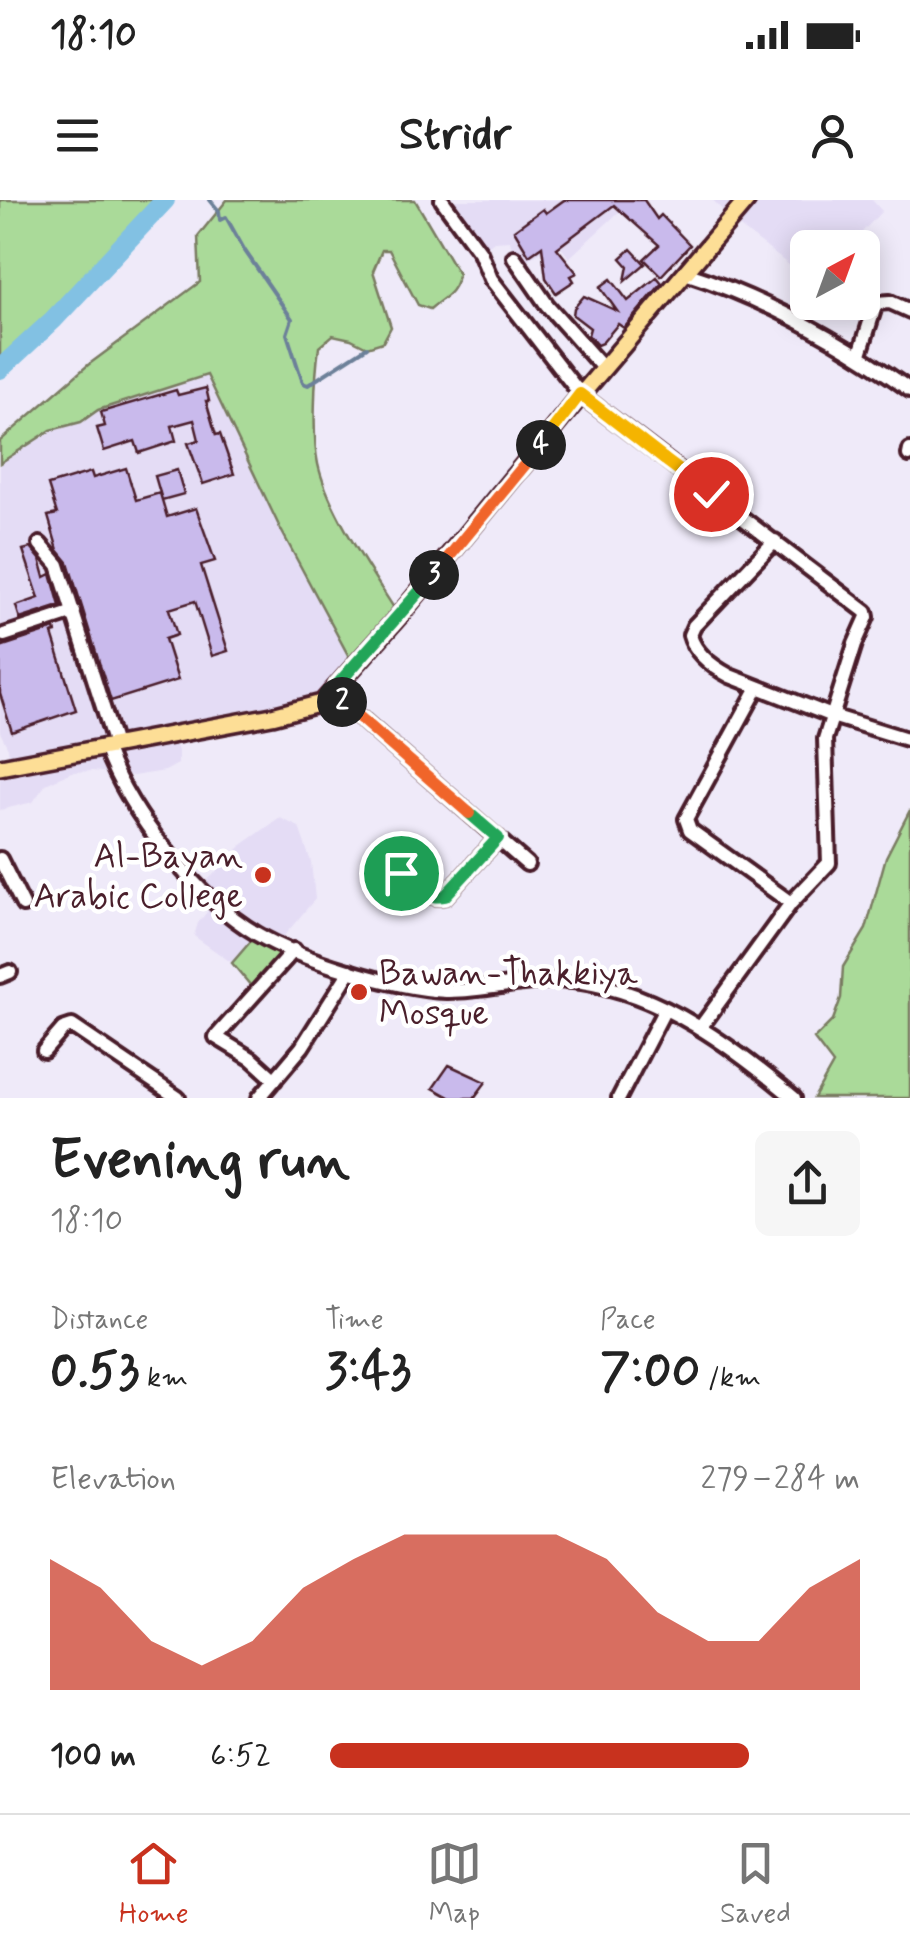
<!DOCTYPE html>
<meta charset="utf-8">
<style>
body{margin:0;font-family:Mynerve,sans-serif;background:#f6f6f6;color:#222;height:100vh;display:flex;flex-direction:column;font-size:38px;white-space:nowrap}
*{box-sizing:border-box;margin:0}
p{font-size:32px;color:#767676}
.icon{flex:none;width:55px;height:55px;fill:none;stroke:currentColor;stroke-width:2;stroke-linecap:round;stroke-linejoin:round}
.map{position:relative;height:898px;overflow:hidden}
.panel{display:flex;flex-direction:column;background:#fff;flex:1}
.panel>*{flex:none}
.needle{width:65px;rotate:41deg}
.controls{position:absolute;left:790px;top:30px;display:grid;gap:20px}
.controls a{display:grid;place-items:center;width:90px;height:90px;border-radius:15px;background:#fff;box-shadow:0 5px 25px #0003;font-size:50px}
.pin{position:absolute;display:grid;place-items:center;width:85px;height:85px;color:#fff;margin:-42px;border:5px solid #fff;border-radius:50%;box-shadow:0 2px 10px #0007}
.km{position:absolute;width:50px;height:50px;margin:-25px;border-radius:50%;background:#222;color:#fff;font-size:28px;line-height:50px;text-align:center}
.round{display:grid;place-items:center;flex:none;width:105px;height:105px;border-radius:15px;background:#f6f6f6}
.head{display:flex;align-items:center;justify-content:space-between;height:170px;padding:0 50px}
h1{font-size:55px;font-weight:700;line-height:75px}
.metrics{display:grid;grid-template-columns:repeat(3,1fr);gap:15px;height:170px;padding:10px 50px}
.metrics div{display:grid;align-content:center}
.metrics b{font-size:50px;font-weight:700}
.metrics small{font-size:28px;font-weight:400}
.metrics p{font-size:28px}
.chart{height:280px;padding:20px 50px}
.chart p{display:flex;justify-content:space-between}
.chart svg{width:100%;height:180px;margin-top:10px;fill:#c8321e;opacity:.7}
ul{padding:0 50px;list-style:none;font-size:32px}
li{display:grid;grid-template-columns:160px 120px 1fr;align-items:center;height:75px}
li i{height:25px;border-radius:12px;background:#c8321e}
.status{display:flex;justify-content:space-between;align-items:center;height:70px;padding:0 50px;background:#fff;direction:ltr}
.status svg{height:28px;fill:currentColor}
header{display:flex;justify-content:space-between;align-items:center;height:130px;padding:0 50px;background:#fff;font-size:45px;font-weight:700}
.menu{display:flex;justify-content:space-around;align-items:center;height:140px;border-top:2px solid #e0e0e0;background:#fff;font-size:28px;color:#767676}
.menu a{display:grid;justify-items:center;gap:5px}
.menu .current{color:#c8321e}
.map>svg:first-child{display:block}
.built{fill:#e4dcf5}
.green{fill:#aada99;stroke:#7a7c62;stroke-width:2.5}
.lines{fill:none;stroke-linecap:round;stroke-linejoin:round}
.stream{stroke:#6c8099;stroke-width:4}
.river{stroke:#82c1e3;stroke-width:20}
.building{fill:#c9baec;stroke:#4a1f2b;stroke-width:2.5}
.minor-casing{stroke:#4a1f2b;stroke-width:20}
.major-casing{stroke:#4a1f2b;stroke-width:22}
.minor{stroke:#fff;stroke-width:12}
.major{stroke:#fdde96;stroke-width:15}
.split-1-casing{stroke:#fff;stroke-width:20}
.split-2-casing{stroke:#fff;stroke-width:20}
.split-3-casing{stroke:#fff;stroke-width:20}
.split-4-casing{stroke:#fff;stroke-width:20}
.split-5-casing{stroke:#fff;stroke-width:20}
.split-6-casing{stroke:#fff;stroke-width:20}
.split-1{stroke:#22a559;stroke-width:12}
.split-2{stroke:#f0652b;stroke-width:12}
.split-3{stroke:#22a559;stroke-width:12}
.split-4{stroke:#f0652b;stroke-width:12}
.split-5{stroke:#f5b400;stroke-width:12}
.split-6{stroke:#f5b400;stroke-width:12}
.poi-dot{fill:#c8321e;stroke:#fff;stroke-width:4}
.labels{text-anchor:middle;stroke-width:9;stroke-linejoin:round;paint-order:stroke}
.poi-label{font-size:35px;fill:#4a1f2b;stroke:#fff;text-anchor:end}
</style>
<div class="status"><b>18:10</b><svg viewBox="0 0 49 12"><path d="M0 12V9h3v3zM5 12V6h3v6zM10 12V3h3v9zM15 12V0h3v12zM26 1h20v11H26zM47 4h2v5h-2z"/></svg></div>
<header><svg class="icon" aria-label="menu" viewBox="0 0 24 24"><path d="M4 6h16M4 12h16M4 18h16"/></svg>Stridr<svg class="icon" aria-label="person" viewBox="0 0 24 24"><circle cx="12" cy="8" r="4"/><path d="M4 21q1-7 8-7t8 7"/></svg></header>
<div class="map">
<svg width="910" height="898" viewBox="0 0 910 898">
<rect width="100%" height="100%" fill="#efeaf9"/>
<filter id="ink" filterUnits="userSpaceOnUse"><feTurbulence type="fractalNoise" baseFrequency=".01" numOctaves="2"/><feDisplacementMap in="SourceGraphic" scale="20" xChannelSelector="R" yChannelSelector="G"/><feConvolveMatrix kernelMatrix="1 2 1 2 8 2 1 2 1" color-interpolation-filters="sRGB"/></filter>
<g filter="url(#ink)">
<!-- built -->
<path class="built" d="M442 0H632L569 58 561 47 550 45 521 64 514 57 510 40 494 41 480 52Z
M713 0H872L882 11 848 47 808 48 807 79 731 20Z
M207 175 280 328 354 466 332 493 171 534 178 551V564L165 571 133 576 93 571 72 572 46 584 33 602 0 610V567L10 565 8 548 0 532V263L51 230 81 222 98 210Z
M280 618 299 627 311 662 315 699 278 743 257 734 232 763 194 736 198 723 216 701 201 687 243 644Z"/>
<!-- green -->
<path class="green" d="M0 0H165L53 120 0 169Z
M227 0H415L458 73C457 92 443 98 430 109L418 105 389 50H382L373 71 391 127 383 142 367 147 351 139 333 135 319 147C315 176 312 236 318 264 328 310 374 376 399 416L354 466 280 328 207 175 98 210 81 222 51 230 0 263V241L88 165 200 82 198 36Z
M910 610V898H814L833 864 814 839 833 820 841 798 843 767 866 729 886 657Z
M257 734 294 750 260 791 251 786 232 763Z"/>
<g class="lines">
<!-- stream -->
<path class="stream" d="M210 0 219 11 220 20 226 17 245 51 292 119 287 134 303 183 308 185 367 147"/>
<!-- river -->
<path class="river" d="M0 169 53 120 165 0"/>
</g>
<!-- building -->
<path class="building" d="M564 0H644L657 19 661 15 690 45 661 76 644 59 659 45 614 5 557 48 577 73 571 76 574 81 556 93 546 78 542 46 529 55 514 30 543 9 546 13Z
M631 49 645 64 625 81 628 66 621 58Z
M657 77 662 83 624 128 618 124 602 143 597 145 588 135 590 128 573 115 574 108 584 96 617 111 600 87 611 79 628 101Z
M206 188 209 201H206L216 235 220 234 234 274 203 284 188 243 199 240 194 220 172 226 176 241 139 253 135 241 104 251 97 228 105 226 101 212 176 190 178 195Z
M126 268 136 300 160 293 167 317 196 308 215 361 201 365 228 451 212 456 195 401 169 409 177 435 165 439 178 480 111 501 68 362 58 350 48 316 57 314 48 285 91 272 93 278Z
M177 270 184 294 162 300 155 276Z
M31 348 40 359 45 377 51 374 60 406 20 419 16 406 39 398 23 350Z
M55 429 56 433 52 434 76 510 12 532 0 494V447Z
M449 865 486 882 474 898H451L433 888Z"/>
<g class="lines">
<defs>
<path id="minor" d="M442 0 480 52 491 79 581 195 866 412 867 417 855 444 825 539 829 663 791 703 700 828
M514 57 547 105 603 168
M685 73C766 99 841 141 910 190
M860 154 876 103 890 102 910 111
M909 255 910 250
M775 341 694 426 690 435C695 454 713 467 730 476L832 516 910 540
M40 344 58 365 115 545
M4 435 74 412
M758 487 686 619 690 630 791 703
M332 493 527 664
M105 547C129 613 196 698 257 734 299 759 396 789 446 791 491 792 537 775 582 782 663 794 733 847 794 898
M0 659 23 705
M401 673C414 684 427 700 445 696L498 638
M0 776 10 772
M44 851 63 829 72 826 178 898
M275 880 252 859 216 837 294 750
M259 898 302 847 350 771
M619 898 665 809"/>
<path id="major" d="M0 567 272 516 322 503 399 416 581 195 747 0"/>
</defs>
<!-- minor casing -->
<use href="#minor" class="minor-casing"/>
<!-- major casing -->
<use href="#major" class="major-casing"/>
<!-- minor -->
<use href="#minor" class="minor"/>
<!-- major -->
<use href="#major" class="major"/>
</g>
</g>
<g class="lines" filter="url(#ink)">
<defs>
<path id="split-1" d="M401 673C414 684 427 700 445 696L498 638 469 613"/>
<path id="split-2" d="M342 502 469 613"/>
<path id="split-3" d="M342 502 332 494 338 484 434 375"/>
<path id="split-4" d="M434 375 541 245"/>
<path id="split-5" d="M541 245 580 194 664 259"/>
<path id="split-6" d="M664 259 711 294"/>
</defs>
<!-- split-1 casing -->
<use href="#split-1" class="split-1-casing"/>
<!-- split-2 casing -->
<use href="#split-2" class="split-2-casing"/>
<!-- split-3 casing -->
<use href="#split-3" class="split-3-casing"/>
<!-- split-4 casing -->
<use href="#split-4" class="split-4-casing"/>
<!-- split-5 casing -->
<use href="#split-5" class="split-5-casing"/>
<!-- split-6 casing -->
<use href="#split-6" class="split-6-casing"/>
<!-- split-1 -->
<use href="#split-1" class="split-1"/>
<!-- split-2 -->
<use href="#split-2" class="split-2"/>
<!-- split-3 -->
<use href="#split-3" class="split-3"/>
<!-- split-4 -->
<use href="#split-4" class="split-4"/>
<!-- split-5 -->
<use href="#split-5" class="split-5"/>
<!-- split-6 -->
<use href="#split-6" class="split-6"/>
</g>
<!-- markers -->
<g class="poi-dot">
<circle cx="263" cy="675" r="10"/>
<circle cx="359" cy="792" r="10"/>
</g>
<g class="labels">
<!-- poi labels -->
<g class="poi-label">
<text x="243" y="667">Al-Bayan<tspan x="243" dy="40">Arabic College</tspan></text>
<text x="379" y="784" text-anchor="start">Bawan-Thakkiya<tspan x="379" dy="40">Mosque</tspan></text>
</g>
</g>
</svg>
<div class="controls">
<a><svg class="needle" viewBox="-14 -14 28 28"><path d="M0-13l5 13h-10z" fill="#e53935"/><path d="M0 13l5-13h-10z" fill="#767676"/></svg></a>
</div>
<div class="pin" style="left:401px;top:673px;background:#1e9e55"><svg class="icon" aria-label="arrive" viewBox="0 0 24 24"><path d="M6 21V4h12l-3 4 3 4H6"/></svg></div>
<div class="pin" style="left:711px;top:294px;background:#d93025"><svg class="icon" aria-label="check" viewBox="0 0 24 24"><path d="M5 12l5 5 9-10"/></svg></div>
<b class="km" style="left:342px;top:502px">2</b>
<b class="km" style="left:434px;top:375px">3</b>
<b class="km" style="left:541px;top:245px">4</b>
</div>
<section class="panel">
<div class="head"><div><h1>Evening run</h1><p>18:10</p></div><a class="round"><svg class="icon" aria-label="share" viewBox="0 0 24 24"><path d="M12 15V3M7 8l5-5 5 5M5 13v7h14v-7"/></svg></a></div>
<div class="metrics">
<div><p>Distance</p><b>0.53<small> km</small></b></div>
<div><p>Time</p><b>3:43</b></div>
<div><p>Pace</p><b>7:00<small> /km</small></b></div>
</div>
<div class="chart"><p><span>Elevation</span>279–284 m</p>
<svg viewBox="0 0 160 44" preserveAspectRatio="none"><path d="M0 44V12L10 19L20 32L30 38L40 32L50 19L60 12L70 6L80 6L90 6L100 6L110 12L120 25L130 32L140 32L150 19L160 12V44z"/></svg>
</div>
<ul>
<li><b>100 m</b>6:52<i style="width:79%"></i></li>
</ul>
</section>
<nav class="menu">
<a class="current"><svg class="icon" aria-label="home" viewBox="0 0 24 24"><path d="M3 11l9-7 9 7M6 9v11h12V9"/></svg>Home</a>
<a><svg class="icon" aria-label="map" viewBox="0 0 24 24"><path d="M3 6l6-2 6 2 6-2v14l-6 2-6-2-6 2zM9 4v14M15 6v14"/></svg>Map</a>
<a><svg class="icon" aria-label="saved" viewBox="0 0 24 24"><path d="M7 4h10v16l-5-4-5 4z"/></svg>Saved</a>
</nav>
